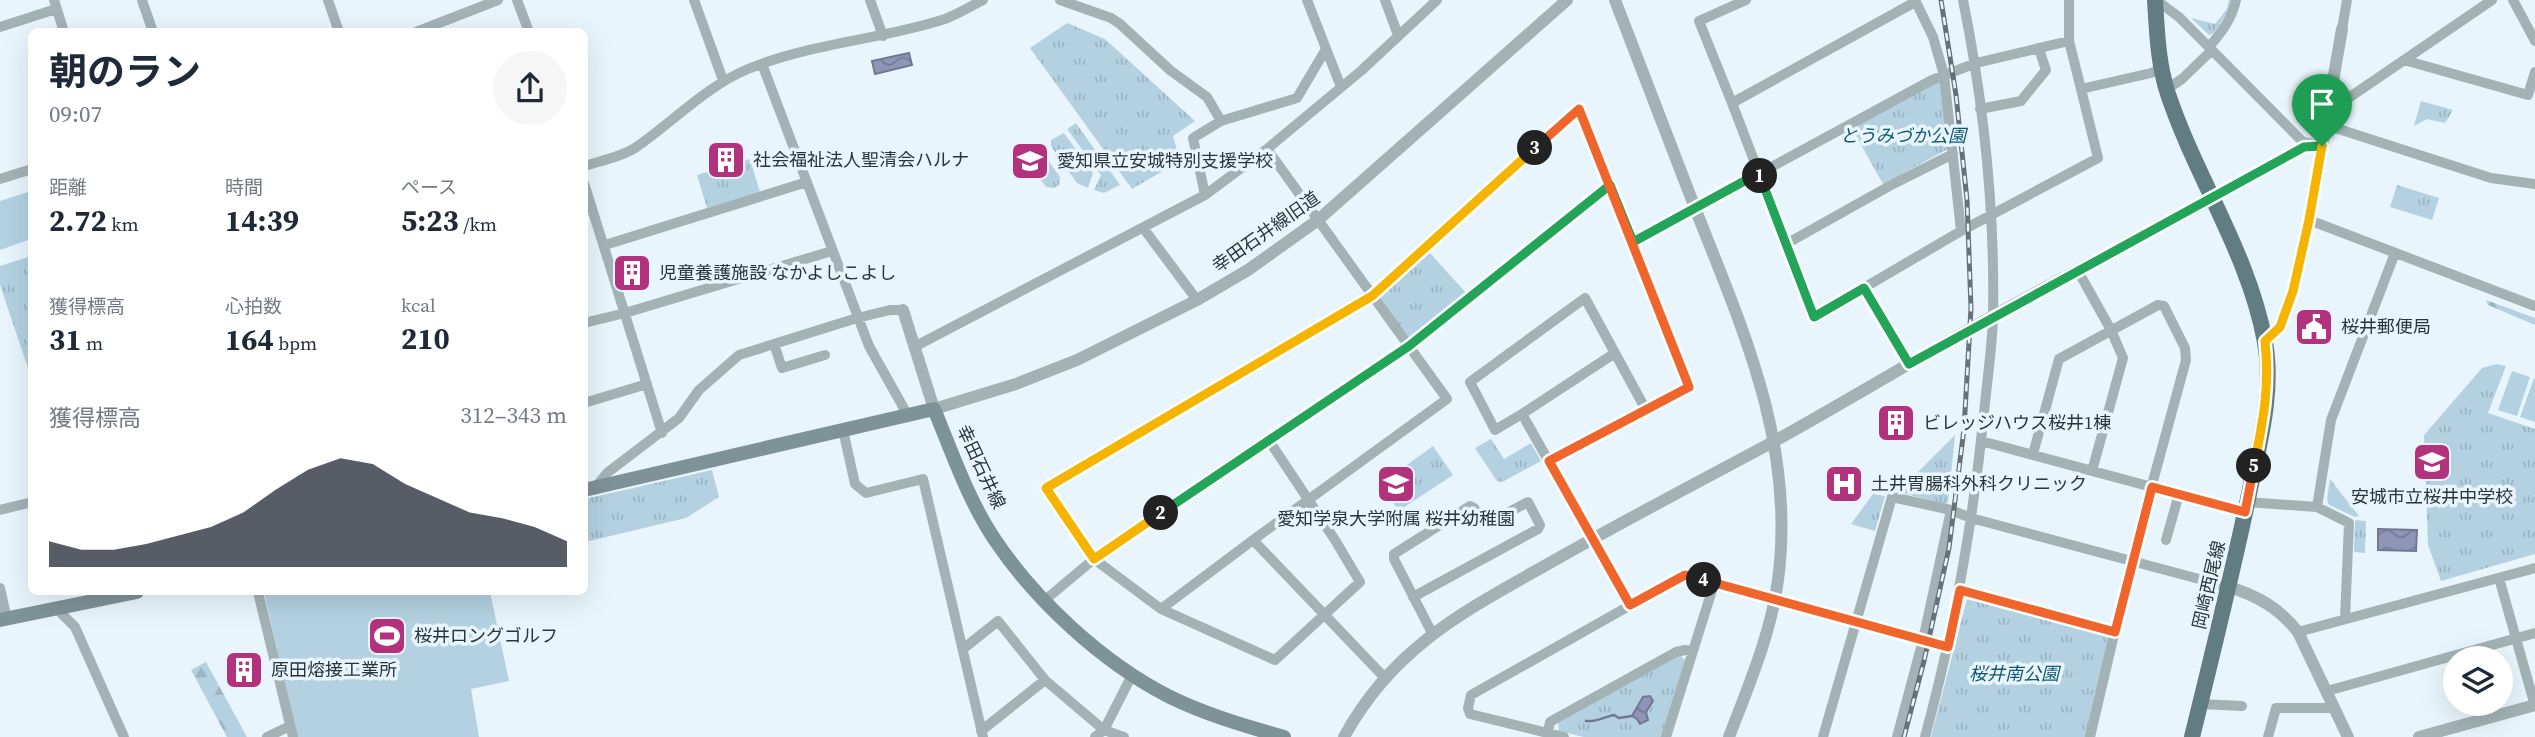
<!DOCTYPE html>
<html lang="ja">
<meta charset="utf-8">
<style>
body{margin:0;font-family:"Source Serif 4","Noto Sans JP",serif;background:#f6f6f7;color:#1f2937;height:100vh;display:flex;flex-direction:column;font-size:26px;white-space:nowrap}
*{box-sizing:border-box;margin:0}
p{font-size:23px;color:#747a83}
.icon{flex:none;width:38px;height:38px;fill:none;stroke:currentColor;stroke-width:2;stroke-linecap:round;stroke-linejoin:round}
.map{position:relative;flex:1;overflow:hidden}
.details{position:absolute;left:28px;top:28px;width:560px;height:567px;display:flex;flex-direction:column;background:#fff;border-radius:10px;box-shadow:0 7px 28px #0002}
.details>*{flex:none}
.fabs{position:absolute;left:2443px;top:646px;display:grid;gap:14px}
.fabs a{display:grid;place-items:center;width:70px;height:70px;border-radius:50%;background:#fff;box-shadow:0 7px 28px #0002;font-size:35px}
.pin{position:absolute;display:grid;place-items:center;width:60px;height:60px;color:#fff;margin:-72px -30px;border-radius:50% 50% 50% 0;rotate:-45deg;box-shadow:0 0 7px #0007}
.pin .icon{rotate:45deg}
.km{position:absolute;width:35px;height:35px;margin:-18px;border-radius:50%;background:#222;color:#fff;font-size:19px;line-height:35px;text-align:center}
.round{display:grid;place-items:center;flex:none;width:74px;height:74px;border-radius:37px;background:#f6f6f7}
.overview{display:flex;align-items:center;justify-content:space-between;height:119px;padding:0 21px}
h1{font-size:38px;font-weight:700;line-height:52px}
.figures{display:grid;grid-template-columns:repeat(3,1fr);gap:10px;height:119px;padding:7px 21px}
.figures div{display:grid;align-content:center}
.figures b{font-size:30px;font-weight:700}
.figures small{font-size:19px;font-weight:400}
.figures p{font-size:19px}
.chart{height:196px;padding:14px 21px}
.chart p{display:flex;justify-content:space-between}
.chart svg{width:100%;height:126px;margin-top:7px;fill:#111827;opacity:.7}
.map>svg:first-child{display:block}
.grass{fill:url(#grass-tufts)}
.forest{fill:url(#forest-firs)}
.pitch{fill:#b3d1e1}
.water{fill:url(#water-waves);stroke:#717892;stroke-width:2}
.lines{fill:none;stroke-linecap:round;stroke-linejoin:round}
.stream{stroke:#717892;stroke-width:2.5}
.minor{stroke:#a3b3b5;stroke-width:10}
.tertiary{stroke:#a3b3b5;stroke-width:12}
.secondary{stroke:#7d9397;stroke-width:14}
.primary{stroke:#617d81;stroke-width:16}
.rail-casing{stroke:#667278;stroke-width:5}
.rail{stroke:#e9f5fc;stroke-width:2.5;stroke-dasharray:8;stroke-linecap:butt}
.split-1-casing{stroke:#fff;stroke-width:14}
.split-2-casing{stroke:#fff;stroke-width:14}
.split-3-casing{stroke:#fff;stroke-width:14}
.split-4-casing{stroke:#fff;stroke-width:14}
.split-5-casing{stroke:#fff;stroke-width:14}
.split-6-casing{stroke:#fff;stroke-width:14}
.split-1{stroke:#22a559;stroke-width:9}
.split-2{stroke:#22a559;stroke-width:9}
.split-3{stroke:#f5b400;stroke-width:9}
.split-4{stroke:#f0652b;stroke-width:9}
.split-5{stroke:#f0652b;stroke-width:9}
.split-6{stroke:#f5b400;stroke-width:9}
.labels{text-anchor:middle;stroke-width:7;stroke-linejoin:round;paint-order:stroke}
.park-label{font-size:18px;font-style:italic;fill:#0e5874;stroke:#e9f5fc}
.poi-label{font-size:18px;fill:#29353b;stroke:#e9f5fc;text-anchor:start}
.street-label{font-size:18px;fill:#29353b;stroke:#e9f5fc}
</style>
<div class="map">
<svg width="2535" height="737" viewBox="0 0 2535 737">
<defs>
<pattern id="grass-tufts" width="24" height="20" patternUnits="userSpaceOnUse" patternTransform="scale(1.75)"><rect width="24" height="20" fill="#b3d1e1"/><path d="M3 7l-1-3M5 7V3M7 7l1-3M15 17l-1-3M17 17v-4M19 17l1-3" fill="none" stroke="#9ab4c2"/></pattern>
<pattern id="forest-firs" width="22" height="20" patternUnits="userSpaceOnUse" patternTransform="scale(1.75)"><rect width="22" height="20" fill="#b3d1e1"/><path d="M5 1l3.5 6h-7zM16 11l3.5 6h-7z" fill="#9ab4c2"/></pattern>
<pattern id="water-waves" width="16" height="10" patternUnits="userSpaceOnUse" patternTransform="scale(1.75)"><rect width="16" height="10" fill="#9095b8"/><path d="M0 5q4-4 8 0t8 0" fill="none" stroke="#767a97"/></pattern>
</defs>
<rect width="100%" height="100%" fill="#e9f5fc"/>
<!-- grass -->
<path class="grass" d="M2229 0H2231L2229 9 2214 33 2209 35 2191 18 2215 24 2227 9Z
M1067 23 1105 39 1195 121 1173 136 1180 161 1132 189 1030 48Z
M1940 79 1948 149 1883 184 1851 127Z
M2421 101 2453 110 2445 123 2427 119 2414 126Z
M1076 123 1120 185 1104 193 1094 190 1101 175 1067 129Z
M1064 133 1093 173 1088 188 1077 183 1051 146V140Z
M1034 144 1039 147 1060 177 1059 185 1054 188 1046 187 1023 155 1025 146Z
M750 159 760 192 707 208 697 175Z
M2397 185 2439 198 2432 220 2390 207Z
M1428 251 1468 295 1415 338 1407 339 1376 297Z
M31 256H32L31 377 0 285V266Z
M2497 364 2506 366 2488 413 2535 429V554L2441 581 2428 545 2424 435 2482 368Z
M1955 435 1948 503 1945 504 1898 492Z
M1491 439 1504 459 1531 443 1541 461 1502 482 1497 481 1475 448Z
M1433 446 1453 475 1403 508 1397 509 1382 483Z
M712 470 719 497 686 518 585 542V499Z
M1873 494 1885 496 1875 531 1851 524Z
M2355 520 2366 521 2365 553 2354 552Z
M1971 596 2107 633 2110 639 2086 737H1931L1967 599Z
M1680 655 1685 660 1662 737H1584L1559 731 1558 721Z"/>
<!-- forest -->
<path class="forest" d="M2486 300 2535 318V325L2488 305Z
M2330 479 2359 516 2355 517 2329 505 2327 499Z
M206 662 247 737H227L191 670Z"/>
<!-- pitch -->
<path class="pitch" d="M31 191V239L0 250V201Z
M2512 371 2530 377 2517 416 2498 410Z
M2534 378 2535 379V422L2520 417Z
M264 592H490L509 681 471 689 479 737H297Z"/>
<!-- water -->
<path class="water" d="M909 53 912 65 875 74 872 61Z
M2378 529 2417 530 2416 551 2378 550Z
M1650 696 1653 701 1646 712 1648 720 1640 724 1637 719 1632 716 1643 697Z"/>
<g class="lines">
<!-- stream -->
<path class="stream" d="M1586 721C1598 722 1603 717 1614 715L1619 718 1632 716"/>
<!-- minor -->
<path class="minor" d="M54 0 64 32
M142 0 153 32
M328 0 339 32
M517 0 529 32
M694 0 723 80
M870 0 883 36
M1060 0 1111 18 1120 24 1171 71 1207 97 1221 121
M1307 0 1341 87
M1385 0 1398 35
M1915 0 1933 37 1944 75 1961 231 1814 317 1732 103 1915 2
M2069 0V41L2081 89 2151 73 2162 68
M2156 0 2179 17 2303 142 2322 146
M2513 0 2535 41
M0 27 56 9
M2342 29 2347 0
M416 32 498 0
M2209 47C2221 33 2232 19 2236 0
M2404 60 2528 95 2535 72
M762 64 869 346 907 414
M2167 89 2182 79 2212 50
M1732 103 1699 21 1746 0
M1980 109 2021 101 2046 70 2039 49
M2328 112 2492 0
M2326 125 2491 178 2535 184
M1267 149 1362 70 1437 0
M584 166C600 161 621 157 635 148 673 122 705 87 748 69 811 43 880 40 945 19 958 14 971 6 983 0
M0 179 32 169
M584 183 662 433
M1205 195 1267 149 1447 399 1253 540 1385 678
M2212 199 2304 147H2315
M2309 220 2535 306
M1144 229 1197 300
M1961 231 2098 158 2081 89
M1633 242 1932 80 1976 63 2069 41
M1786 244 1893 184 1953 154
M605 245 807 182
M2078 271 2111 330 2123 358 2092 471
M1864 288 1909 364
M584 323 625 313 832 251
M774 344 782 368 825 355
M914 347 1205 195 1193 138 1221 121 1297 98 1326 49
M1615 353 1522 414 1495 430 1470 382 1585 298 1646 410
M584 403 647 384
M1522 414 1630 605
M843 430 855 484 866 493 923 479 983 737
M1268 439 1335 540 1360 582 1275 660 1161 609 1094 559 1046 488 1372 296 1579 109 1689 387 1549 461
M1981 441 2245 512
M2033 454 2059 359 2158 305 2164 306 2185 348 2186 360 2131 562 2090 737
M595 488 607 473 679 418 699 390 739 355 857 318 890 310H903
M2247 502 2317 507
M0 510 32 502
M1951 510 1971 518 2229 587
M2166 540 2179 494
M2499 578 2535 706
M0 588 7 619
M1960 590 2115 632
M258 592 293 737
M1413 597 1538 529 1540 525 1528 502 1488 523 1483 522 1474 508 1470 506 1394 554V559L1432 633
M1045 600 1094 559 1232 463 1409 346 1610 185
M56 608 75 627 124 737
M1161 609 1253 540
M2345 619 2349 523 2317 507 2331 420 2395 253
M2298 632 2535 568
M963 649 998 621 1045 680 1104 730 1124 737
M2327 691 2535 633
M2200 704 2242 706
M981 731 1045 680
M267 737 290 726
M1095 737 1104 730 1132 675
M1547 737 1550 722 1555 719 1676 652 1685 650 1693 651
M1564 737 1470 714 1468 708 1471 695 1684 575 1948 647
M1666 737 1714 584
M1823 737 1892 497 1951 510 1923 640 1897 737
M1925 737C1954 630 1973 523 1984 413 1987 381 1992 349 1993 317 1995 212 1984 104 1963 0
M2268 737 2276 708H2334"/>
<!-- tertiary -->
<path class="tertiary" d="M1615 0C1642 69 1668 139 1695 208 1743 330 1796 445 1778 580 1771 634 1748 687 1729 737
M903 310 934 409 1016 384 1077 360 1197 300 1248 270 1318 220 1567 0
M2265 341 2280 327 2297 276 2309 220 2342 29
M2229 587C2258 596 2279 608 2298 632L2348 737
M1344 737C1394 645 1467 610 1555 560 1627 519 1700 481 1773 442 1847 401 1919 357 1993 316 2065 276 2139 238 2212 199
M2419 737 2535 705"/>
<!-- secondary -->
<path class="secondary" d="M584 490 934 409C952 452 968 500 995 540 1036 601 1102 662 1168 696 1204 714 1245 726 1284 737
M0 620 137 592"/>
<!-- primary -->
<path class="primary" d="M2155 0C2157 32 2158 64 2168 94 2196 178 2249 254 2265 342 2274 393 2259 444 2249 494 2232 575 2212 656 2192 737"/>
<defs>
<path id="rail" d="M1904 737 1924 661 1949 548 1964 429 1971 308 1967 200 1956 95 1941 0"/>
</defs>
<!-- rail casing -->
<use href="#rail" class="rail-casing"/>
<!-- rail -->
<use href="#rail" class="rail"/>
</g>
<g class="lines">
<defs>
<path id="split-1" d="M1760 176 1814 317 1864 288 1909 364 2304 147 2322 146"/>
<path id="split-2" d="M1161 513 1409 346 1610 185 1633 242 1759 173 1760 176"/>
<path id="split-3" d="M1161 513 1094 559 1046 488 1372 296 1535 148"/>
<path id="split-4" d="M1535 148 1579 109 1689 387 1549 461 1630 605 1685 575 1704 580"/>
<path id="split-5" d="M1704 580 1948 647 1960 590 2115 632 2152 487 2245 512 2254 466"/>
<path id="split-6" d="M2254 466C2263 421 2270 388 2265 341L2280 327 2293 291 2309 220 2322 146"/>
</defs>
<!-- split-1 casing -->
<use href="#split-1" class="split-1-casing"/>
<!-- split-2 casing -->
<use href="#split-2" class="split-2-casing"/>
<!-- split-3 casing -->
<use href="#split-3" class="split-3-casing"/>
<!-- split-4 casing -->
<use href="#split-4" class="split-4-casing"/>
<!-- split-5 casing -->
<use href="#split-5" class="split-5-casing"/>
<!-- split-6 casing -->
<use href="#split-6" class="split-6-casing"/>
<!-- split-1 -->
<use href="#split-1" class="split-1"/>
<!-- split-2 -->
<use href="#split-2" class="split-2"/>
<!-- split-3 -->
<use href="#split-3" class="split-3"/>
<!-- split-4 -->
<use href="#split-4" class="split-4"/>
<!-- split-5 -->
<use href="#split-5" class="split-5"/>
<!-- split-6 -->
<use href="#split-6" class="split-6"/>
</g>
<!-- icons -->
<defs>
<symbol id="building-square" viewBox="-11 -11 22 22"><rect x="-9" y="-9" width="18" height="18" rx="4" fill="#b3327d" stroke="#e9f5fc"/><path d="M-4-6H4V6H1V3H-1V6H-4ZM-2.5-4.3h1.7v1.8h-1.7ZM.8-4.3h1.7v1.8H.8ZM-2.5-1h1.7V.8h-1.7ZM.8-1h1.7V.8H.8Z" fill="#fff"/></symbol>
<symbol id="school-square" viewBox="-11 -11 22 22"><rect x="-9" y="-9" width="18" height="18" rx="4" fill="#b3327d" stroke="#e9f5fc"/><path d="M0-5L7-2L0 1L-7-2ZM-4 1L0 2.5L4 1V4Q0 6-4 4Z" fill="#fff"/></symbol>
<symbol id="civic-square" viewBox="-11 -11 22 22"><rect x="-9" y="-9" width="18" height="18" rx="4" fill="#b3327d" stroke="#e9f5fc"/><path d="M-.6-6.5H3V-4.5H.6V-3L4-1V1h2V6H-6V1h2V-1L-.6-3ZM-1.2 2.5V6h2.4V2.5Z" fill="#fff"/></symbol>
<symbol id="hospital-square" viewBox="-11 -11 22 22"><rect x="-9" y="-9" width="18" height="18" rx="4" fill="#b3327d" stroke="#e9f5fc"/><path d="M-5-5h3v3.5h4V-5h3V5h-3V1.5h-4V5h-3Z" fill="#fff"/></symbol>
<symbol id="stadium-square" viewBox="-11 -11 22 22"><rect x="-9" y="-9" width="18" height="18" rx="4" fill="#b3327d" stroke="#e9f5fc"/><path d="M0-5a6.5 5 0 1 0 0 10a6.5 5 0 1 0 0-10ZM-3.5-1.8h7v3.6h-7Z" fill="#fff"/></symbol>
</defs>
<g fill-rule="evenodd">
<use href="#building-square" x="704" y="138" width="44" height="44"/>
<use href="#school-square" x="1008" y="139" width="44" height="44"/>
<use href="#building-square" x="610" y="251" width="44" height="44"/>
<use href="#civic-square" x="2292" y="305" width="44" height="44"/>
<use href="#building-square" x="1874" y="401" width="44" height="44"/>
<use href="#school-square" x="2410" y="440" width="44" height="44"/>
<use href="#school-square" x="1374" y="462" width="44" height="44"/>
<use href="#hospital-square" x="1822" y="462" width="44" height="44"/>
<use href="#stadium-square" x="365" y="614" width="44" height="44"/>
<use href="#building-square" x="222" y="648" width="44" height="44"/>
</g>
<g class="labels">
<!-- park labels -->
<g class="park-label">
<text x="1903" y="142">とうみづか公園</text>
<text x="2014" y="680">桜井南公園</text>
</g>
<!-- poi labels -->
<g class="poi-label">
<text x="753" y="166">社会福祉法人聖清会ハルナ</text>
<text x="1057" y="167">愛知県立安城特別支援学校</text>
<text x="659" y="279">児童養護施設 なかよしこよし</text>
<text x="2341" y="333">桜井郵便局</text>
<text x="1923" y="429">ビレッジハウス桜井1棟</text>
<text x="1871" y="490">土井胃腸科外科クリニック</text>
<text x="2432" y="503" text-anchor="middle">安城市立桜井中学校</text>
<text x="1396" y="525" text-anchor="middle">愛知学泉大学附属 桜井幼稚園</text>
<text x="414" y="642">桜井ロングゴルフ</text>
<text x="271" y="676">原田熔接工業所</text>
</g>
<!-- street labels -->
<g class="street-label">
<text transform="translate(1266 232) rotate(-35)" y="6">幸田石井線旧道</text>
<text transform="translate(981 467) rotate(65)" y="6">幸田石井線</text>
<text transform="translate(2209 585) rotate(-77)" y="6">岡崎西尾線</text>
</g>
</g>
</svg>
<div class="fabs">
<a><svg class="icon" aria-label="layers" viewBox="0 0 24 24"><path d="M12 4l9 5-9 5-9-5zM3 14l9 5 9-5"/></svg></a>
</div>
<div class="pin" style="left:2322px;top:146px;background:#1e9e55"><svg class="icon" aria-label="arrive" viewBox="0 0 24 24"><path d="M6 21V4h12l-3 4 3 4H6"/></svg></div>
<b class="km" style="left:1760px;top:176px">1</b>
<b class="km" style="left:1161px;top:513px">2</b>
<b class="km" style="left:1535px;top:148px">3</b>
<b class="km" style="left:1704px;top:580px">4</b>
<b class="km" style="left:2254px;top:466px">5</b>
<section class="details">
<div class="overview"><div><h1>朝のラン</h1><p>09:07</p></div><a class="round"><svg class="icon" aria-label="share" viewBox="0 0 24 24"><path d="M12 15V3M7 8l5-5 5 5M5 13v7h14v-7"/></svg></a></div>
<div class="figures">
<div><p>距離</p><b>2.72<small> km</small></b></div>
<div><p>時間</p><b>14:39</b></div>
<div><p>ペース</p><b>5:23<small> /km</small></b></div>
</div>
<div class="figures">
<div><p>獲得標高</p><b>31<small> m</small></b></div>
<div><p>心拍数</p><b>164<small> bpm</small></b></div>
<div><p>kcal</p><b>210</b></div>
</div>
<div class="chart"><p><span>獲得標高</span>312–343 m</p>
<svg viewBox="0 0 160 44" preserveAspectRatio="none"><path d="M0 44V35L10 38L20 38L30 36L40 33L50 30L60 25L70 17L80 10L90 6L100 8L110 15L120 20L130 25L140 27L150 30L160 35V44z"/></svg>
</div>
</section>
</div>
